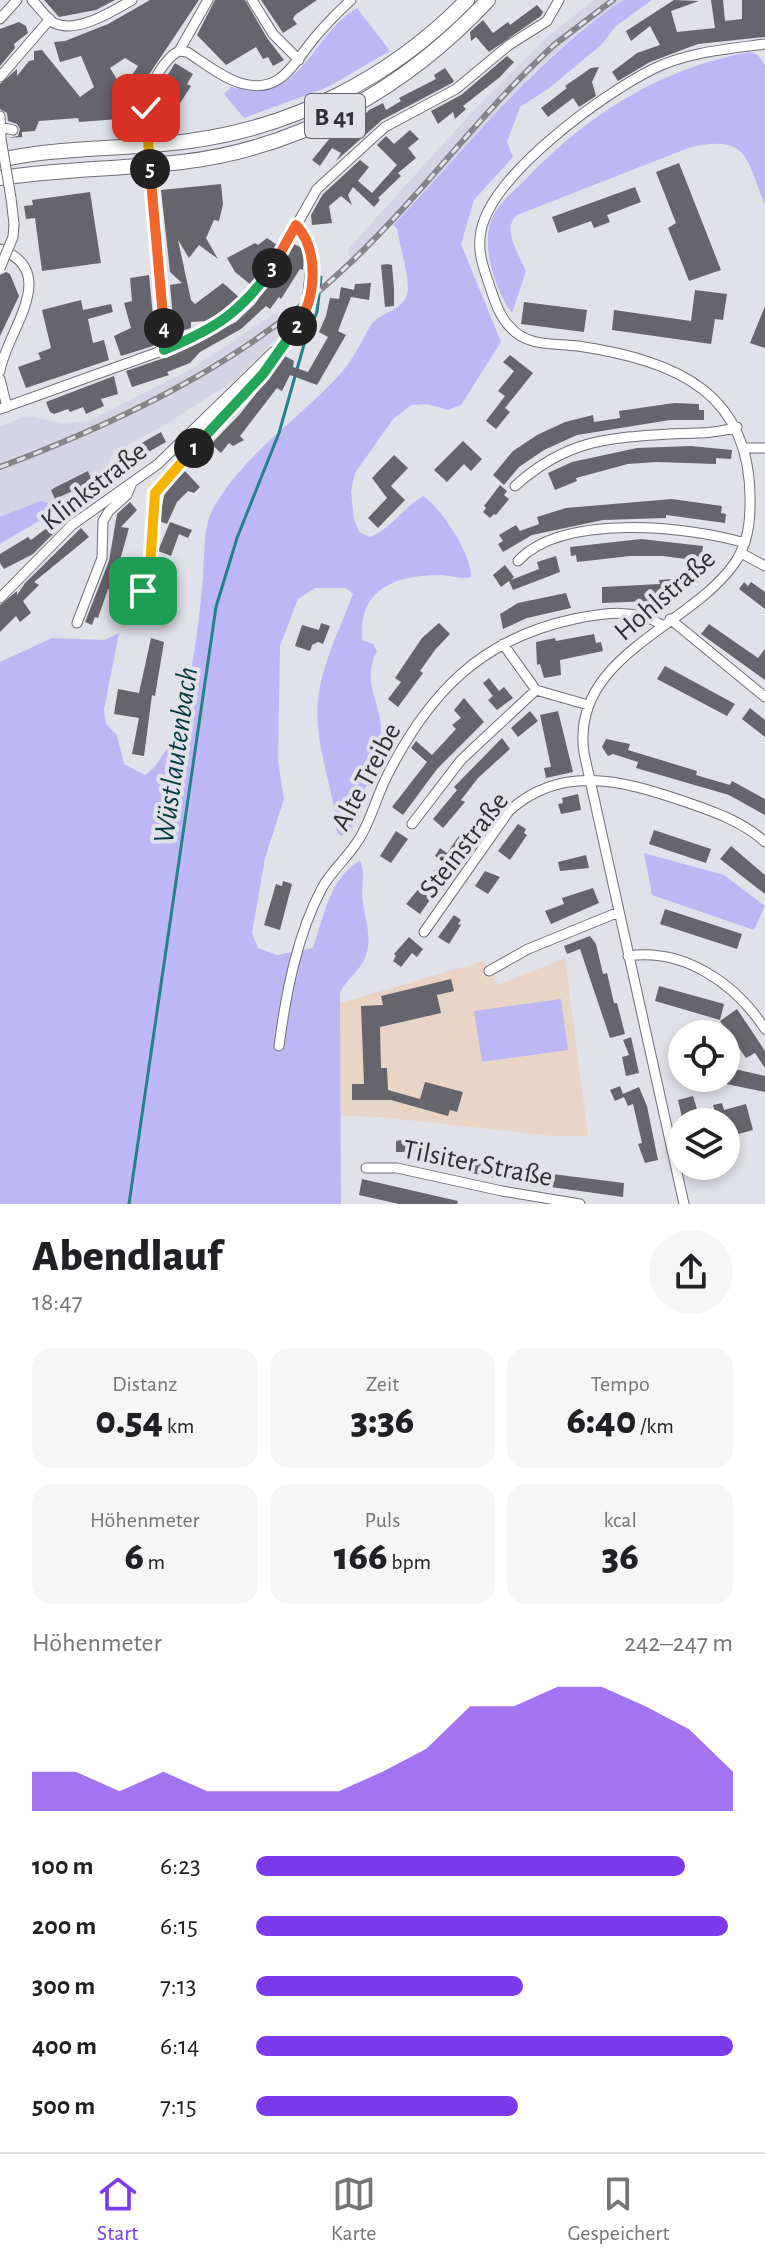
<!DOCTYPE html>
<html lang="de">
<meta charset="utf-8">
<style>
body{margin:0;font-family:"Alegreya Sans",sans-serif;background:#f6f6f6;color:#202124;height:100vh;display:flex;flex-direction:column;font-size:30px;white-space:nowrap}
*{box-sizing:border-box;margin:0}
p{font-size:26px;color:#757577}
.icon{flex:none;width:44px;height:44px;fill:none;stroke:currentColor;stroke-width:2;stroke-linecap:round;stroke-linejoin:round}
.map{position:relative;height:1204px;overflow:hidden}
.sheet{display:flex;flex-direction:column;background:#fff;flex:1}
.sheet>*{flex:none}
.buttons{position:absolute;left:668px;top:1020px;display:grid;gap:16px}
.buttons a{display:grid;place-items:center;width:72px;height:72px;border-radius:50%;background:#fff;box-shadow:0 4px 12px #0003;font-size:40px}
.pin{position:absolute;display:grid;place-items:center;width:68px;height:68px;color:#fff;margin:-34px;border-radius:16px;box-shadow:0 4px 12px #0006}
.km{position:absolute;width:40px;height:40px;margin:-20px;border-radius:50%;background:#222;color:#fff;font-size:22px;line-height:40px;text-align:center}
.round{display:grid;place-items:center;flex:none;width:84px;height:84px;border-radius:42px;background:#f6f6f6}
.overview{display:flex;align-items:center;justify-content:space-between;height:136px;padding:0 32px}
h1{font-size:44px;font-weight:800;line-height:60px}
.figures{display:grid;grid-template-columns:repeat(3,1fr);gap:12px;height:136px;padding:8px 32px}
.figures div{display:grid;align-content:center;border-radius:20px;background:#f6f6f6;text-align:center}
.figures b{font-size:40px;font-weight:800}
.figures small{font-size:22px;font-weight:400}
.figures p{font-size:22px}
.chart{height:224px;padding:16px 32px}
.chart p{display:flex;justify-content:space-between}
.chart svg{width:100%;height:144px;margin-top:8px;fill:#7c3aed;opacity:.7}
ul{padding:0 32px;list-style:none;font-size:26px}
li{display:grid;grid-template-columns:128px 96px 1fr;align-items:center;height:60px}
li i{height:20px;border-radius:10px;background:#7c3aed}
.tabs{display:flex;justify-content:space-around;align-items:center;height:112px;border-top:2px solid #e0e0e0;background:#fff;font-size:22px;color:#757577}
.tabs a{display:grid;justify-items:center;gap:4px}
.tabs .selected{color:#7c3aed}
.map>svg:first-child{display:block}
.built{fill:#d5d4e5}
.education{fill:#e8d5c5}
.green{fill:#bdb7f6}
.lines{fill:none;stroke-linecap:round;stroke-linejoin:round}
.stream{stroke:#218287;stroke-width:3}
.building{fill:#66656d;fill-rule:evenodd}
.street-casing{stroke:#6f6f77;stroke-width:11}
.primary-casing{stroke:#6f6f77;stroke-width:16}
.street{stroke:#fff;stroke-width:9}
.primary{stroke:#fff;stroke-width:14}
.rail-casing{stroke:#85848b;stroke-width:6}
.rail{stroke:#e1e1ea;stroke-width:3;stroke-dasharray:9;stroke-linecap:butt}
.street-bridge-casing{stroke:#6f6f77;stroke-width:11;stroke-linecap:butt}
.street-bridge{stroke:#fff;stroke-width:9}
.split-1-casing{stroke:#fff;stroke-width:16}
.split-2-casing{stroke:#fff;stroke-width:16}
.split-3-casing{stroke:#fff;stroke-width:16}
.split-4-casing{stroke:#fff;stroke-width:16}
.split-5-casing{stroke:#fff;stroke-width:16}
.split-6-casing{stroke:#fff;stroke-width:16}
.split-1{stroke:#f5b400;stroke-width:10}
.split-2{stroke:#22a559;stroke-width:10}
.split-3{stroke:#f0652b;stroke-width:10}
.split-4{stroke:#22a559;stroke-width:10}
.split-5{stroke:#f0652b;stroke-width:10}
.split-6{stroke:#f5b400;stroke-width:10}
.labels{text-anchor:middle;stroke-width:8;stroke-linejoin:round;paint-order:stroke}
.shield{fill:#e1e1ea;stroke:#65646a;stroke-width:2}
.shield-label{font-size:26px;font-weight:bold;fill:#302f33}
.street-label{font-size:28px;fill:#302f33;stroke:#e1e1ea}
.water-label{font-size:30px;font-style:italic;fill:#003b3e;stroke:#e1e1ea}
</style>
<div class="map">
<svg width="765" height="1204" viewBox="0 0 765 1204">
<rect width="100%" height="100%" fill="#e1e1ea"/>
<!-- built -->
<path class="built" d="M594 0H623L581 30 533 73 352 268 348 249 473 111 547 37Z
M277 312 285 330 235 380 163 426 113 453 108 466 86 489 53 504 0 517V426L27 416 63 423 89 421 188 371Z"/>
<!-- education -->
<path class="education" d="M565 958 588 1136H553L381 1117 341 1116 340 1003 484 961 498 985Z"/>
<!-- green -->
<path class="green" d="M623 0H652L616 26 601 45 548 89 520 107 507 142 513 157 474 200 461 244 501 342 461 405 448 410 427 404 411 405 393 419 355 473 351 491 354 519 359 532 370 537C391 529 403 508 423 496 441 507 473 557 471 577 461 580 451 575 440 575 395 575 358 589 362 640L373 644 377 651C361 683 380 699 381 729 381 748 359 804 353 826L341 836 337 832C334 788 314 746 318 701 321 665 341 627 353 594L346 588H315L298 599 280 646 278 761 284 799 265 858 252 933 258 948 277 955 313 948C323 919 331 875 360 861 365 871 362 882 362 893 363 920 378 943 359 968 352 977 345 982 340 993L341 1204H0V662L52 638 105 640 119 633 104 709 106 724 117 735 124 764 145 775C188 746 199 624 203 575 205 554 203 526 213 509 244 453 300 419 342 372 355 357 361 341 371 325 380 312 403 311 407 294 411 280 399 244 397 228L393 225C468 147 533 61 623 0Z
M357 8 390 51 328 87 244 118 224 94 231 87C241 89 253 93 263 91 306 83 320 29 357 8Z
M750 52 758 55 765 65V205C746 158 749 135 691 147L517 215C501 229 519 254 526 271L512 313C496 291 481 248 491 221 497 204 514 191 526 179 588 114 661 68 750 52Z
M108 466 111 468 82 500 66 505 0 544V517L40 501 53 504 86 489Z
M644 853 724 875 765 906 754 930 652 895Z
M561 999 568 1050 482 1062 474 1011Z"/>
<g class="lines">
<!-- stream -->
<path class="stream" d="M129 1204 216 607 237 538 279 433 305 341 317 312 321 277"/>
</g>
<!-- building -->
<path class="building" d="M44 0H115L96 10 59 17Z
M150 0H199L148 76 137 100 138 114 132 115V118L79 122 78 118 39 121 35 131 22 132V137L8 138 18 136 20 129 17 124 8 121 7 113 0 109V84L17 69V76L29 61 34 60V51L42 50 80 97 94 87 81 56 60 62 54 42 65 41 108 24ZM125 58 138 66 123 89 110 68Z
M215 0H245L267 38 284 60 273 66 268 57 263 59 256 47 226 65 197 35Z
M261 0H317L295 15 293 19 297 24 283 33Z
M674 0 699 1 671 11 677 32 715 28 711 0H723L725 21 742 19V0H765V37L698 44 650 62 618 81 612 72 637 53 660 45 650 26 631 41 626 31Z
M537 5 543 12 541 16 489 52 476 37 471 41 470 32 483 20 493 33 508 22 510 25Z
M19 22 26 26 28 33 14 44 15 48 0 66V29Z
M507 56 514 62 500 77 463 106 466 109 455 119 453 112 438 124 431 111 461 95Z
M175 63 193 74 187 84 191 86 175 111 161 113 155 100 157 93Z
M599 67 592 82 596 96 579 107 573 98 548 117 541 108 567 88 565 86 591 68Z
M445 68 454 81 452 83 382 120 336 161 341 153 332 148 320 166 312 160 335 132 340 137 349 132 369 110 383 103 386 110 401 101 399 98 436 79 434 75Z
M410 130 419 139 408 148 416 158 398 173 401 176 378 198 380 200 374 207 353 187 348 195 352 205 341 196 329 206 332 223 312 225 311 215 323 194 360 160 369 167 358 181 372 193 397 165 377 145 386 136 394 144Z
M679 163 721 270 689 281 668 228 676 223 656 172Z
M221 184 223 204 219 221 214 220 206 238 218 259 199 245 189 258 178 240 191 300 195 304 223 283 240 298 227 310 205 321 191 322V328L178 332 174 330 170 285 182 283 170 272 161 190Z
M635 187 641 202 607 215 610 222 594 228 591 221 558 233 552 217Z
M90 192 101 263 42 271 35 218 26 219 24 206 33 205 32 200Z
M267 238 277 245 251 285 235 272 227 258 255 243 258 245Z
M294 244 302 248 304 254 303 270 300 269 281 299 279 297 270 309 266 306 241 329 200 352 190 363 167 372 169 375 132 387 126 371 167 357 236 322 255 304Z
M387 264 392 265 394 289V306L385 307 381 265Z
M6 272 10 274 19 296 0 336V275Z
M149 275 155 337 153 346 121 356 114 336 131 328 124 303 132 301 130 278Z
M371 283 369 300 351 297 338 331 346 335 317 385 290 375 282 391 277 388 240 436 244 440 233 446 229 443 221 453 211 444 240 414 285 356 294 361 293 367 308 372 328 337 319 332 326 316 330 298 339 299 341 287 354 290 355 284Z
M695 290 727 294 723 320 715 319 711 344 612 330 614 310 691 321Z
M81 300 83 310 111 304 113 312 88 319 93 343 104 340 109 360 26 388 18 367 41 359 38 353 51 348 42 310Z
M524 302 587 310 584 332 521 324Z
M765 306V348L750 343Z
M510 355 533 373 505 408 510 412 496 429 486 421 505 396 498 391 514 371 503 362Z
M114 376 118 394 101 399 104 406 86 414 83 407 70 412 68 409 54 414 50 412 46 402Z
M674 403 699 404V410H704V420H670L577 435 544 450 519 467 504 485 493 475 513 451 537 435 565 422 593 415 594 422 620 418 619 411Z
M161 432 166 442 129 463 124 453Z
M463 441 482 459 471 471 464 464 447 482 434 470Z
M691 446 732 450 731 459 716 458V464L657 462 628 464 576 478 577 481 555 490 548 473 572 462 637 448Z
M394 455 408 468 391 486 405 500 378 528 368 518 387 498 372 478Z
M88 471 92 482 55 499 51 490 56 487Z
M185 471 200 487 194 493 188 491 177 502 167 524 159 521 165 491Z
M500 485 507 491 504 495 509 499 496 515 494 514 490 518 483 512 486 508 484 506Z
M672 499 722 506 721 513 726 514 725 523 666 515V518L603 520 532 535 503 552 498 544 503 541 499 535 516 525 520 531 539 524 537 517 566 508Z
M130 502 137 510 121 527 129 528 117 571 122 573 114 591 108 589 98 618 95 617 92 625 85 622 109 561 117 514Z
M170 522 192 530 188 538 179 534 171 556 158 551Z
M48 527 54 533 33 554 4 569 0 563V554L28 537 31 540Z
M81 528 89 537 34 582 39 585 23 601 31 613 20 622 16 616 0 632V605L17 591V595L25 583Z
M641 539 703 546 701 561 663 556H630L577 562 576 555 571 556 570 547Z
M556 556 560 572 513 590 509 581 501 587 493 575 505 565 514 577 511 580 539 569 537 562Z
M684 578V588H679L680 595 656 596V600L651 601 602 603V587L660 584 659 580Z
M744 582 748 586 751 582 765 592V609L739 589Z
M566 593 571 608 527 618 503 629 500 614 518 603Z
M321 623 330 626 323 644 318 642 312 645 310 651 295 646 302 625 319 630Z
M439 623 450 634 435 650 420 671 423 673 398 707 388 699 401 682 395 678 422 638Z
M709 624 758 658 765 649V680L701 634Z
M594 634 596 643 601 642 603 651 560 660 561 675 544 678 540 664 537 665 536 642 555 638 556 641Z
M151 638 164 642 155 696 152 695 144 756 132 754 139 718 114 714 118 689 139 693Z
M665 666 735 704 727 716 657 679Z
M489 678 499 691 504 687 513 698 497 710 488 700 493 696 483 683Z
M464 698 484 722 437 769 403 815 392 807 427 762 411 748 416 741 432 755 456 729 452 725 461 718 454 710Z
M750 708 765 720V737L742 719Z
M530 711 538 721 518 737 511 728Z
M558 711 573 772 546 778 544 768 551 767 540 715Z
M502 738 510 749 478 778 461 800 465 802 443 828 433 819 457 790 454 787Z
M606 739 630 744 628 750 697 771 696 775 706 778 730 785 732 781 765 799V815L729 795 636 768 638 762 613 754 608 756 602 747Z
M578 794 581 810 561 814 558 804 563 803 562 798Z
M487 802 494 807 491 811 495 814 444 890 439 887 420 914 406 904 442 861 435 856 440 848 447 853 461 833 464 836Z
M518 824 526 829 524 833 527 835 510 860 498 851Z
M654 830 711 849 706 863 649 844Z
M396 831 408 839 391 863 380 856Z
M731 846 765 875V894L720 859Z
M586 855 589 868 560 871 558 862Z
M485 871 500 877 488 894 475 886Z
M283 881 292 884 280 930 264 925 276 884 282 886Z
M593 888 599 903 551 924 545 911 564 904 562 898Z
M665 909 742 934 737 949 660 924Z
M454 915 461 920 458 924 461 925 449 944 438 937Z
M590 936 596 944 603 974 607 973 614 1003H617L625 1034 610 1038 580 949 567 954 564 946Z
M409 937 423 949 417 957 412 953 401 967 393 961 396 956 394 954Z
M451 979 454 991 437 995 441 1013 380 1027 381 1068H387L388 1090 420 1099 425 1082 463 1092 457 1112 450 1110 448 1116 391 1100H352V1084H364L361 1006 383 1005 381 996Z
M659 986 724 1004 720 1020 655 1001Z
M737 1009 765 1051V1068L755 1053 746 1058 720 1021Z
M631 1037 639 1073 626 1076 622 1057 629 1055 623 1040Z
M726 1067 765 1076V1092L726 1084Z
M620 1086 623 1094 639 1087 647 1106 658 1160 645 1163 638 1144 642 1143 633 1104 628 1106 624 1097 615 1101 610 1090Z
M693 1096 701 1122H683L678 1100Z
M722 1103 724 1110 746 1104 753 1130 731 1136 735 1152 726 1154V1122H718L713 1105Z
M401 1140 494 1165 495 1162 536 1172 624 1183 623 1197 522 1183 466 1172V1169L435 1162 433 1152H396V1141Z
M362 1179 458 1201 457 1204H399L359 1195Z"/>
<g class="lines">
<defs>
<path id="street" d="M32 0C39 7 46 18 54 23 77 34 113 11 132 0
M252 0 273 34 299 60
M0 19 17 0
M179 51 187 52C203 62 221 77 240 83 279 95 292 66 312 41 324 26 337 13 351 0
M0 77 50 19
M0 116 1 139
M0 127 13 130
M11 198 14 224
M0 249C62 272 6 332 0 371
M164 350 147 100C150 84 165 58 179 51L208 0
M0 379 7 407
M0 409 164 350 231 316 249 300 275 263 317 189 385 127 456 89 509 45 547 21 559 0
M746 448H765
M515 486C565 441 604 438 669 434 692 433 715 434 737 427
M741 553 765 566
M518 561C562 513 688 526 745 543
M0 598 72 525 158 464 273 352
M136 610 150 567 152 513 158 487 234 409 263 374 306 313 312 254 306 238 296 225
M670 619 765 697
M77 623 102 558 103 521 109 511 127 495 131 485
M503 644 536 690 588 705
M412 824 461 760 536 690
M424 932 509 811C561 763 624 781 683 801 712 811 742 821 765 842
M628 956C684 948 735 983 765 1029
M489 971 528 949 619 912
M279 1046C286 993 297 935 322 888 333 868 352 854 362 834 372 816 377 796 386 778 428 694 480 639 574 619 604 613 635 608 662 625
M366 1168H397L502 1191 580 1204
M684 1204 584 753C570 656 690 627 734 564 746 547 750 526 750 506 753 393 678 361 578 346 554 343 527 347 510 327 499 316 494 299 489 284 483 267 477 250 481 231 492 174 603 94 653 69 687 52 728 49 765 44"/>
<path id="primary" d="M0 160C62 146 126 150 189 141 295 127 392 77 467 0
M0 178C60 169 122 169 182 162 301 148 407 87 488 0"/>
</defs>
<!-- street casing -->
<use href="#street" class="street-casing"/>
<!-- primary casing -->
<use href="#primary" class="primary-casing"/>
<!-- street -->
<use href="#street" class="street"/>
<!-- primary -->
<use href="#primary" class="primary"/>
<defs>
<path id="rail" d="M0 467C128 419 248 360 348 265 413 204 466 132 529 69L554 45 613 0"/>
</defs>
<!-- rail casing -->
<use href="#rail" class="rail-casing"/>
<!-- rail -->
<use href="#rail" class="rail"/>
<defs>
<path id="street-bridge" d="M1 139 11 198
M0 268 13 237 14 224"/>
</defs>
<!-- street-bridge casing -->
<use href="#street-bridge" class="street-bridge-casing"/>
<!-- street-bridge -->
<use href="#street-bridge" class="street-bridge"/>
</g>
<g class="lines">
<defs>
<path id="split-1" d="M143 591 150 567 155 493 194 448"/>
<path id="split-2" d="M194 448 263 374 297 326"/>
<path id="split-3" d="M272 268 296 225C320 251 316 299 297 326"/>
<path id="split-4" d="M164 328V350C214 329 241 313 272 268"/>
<path id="split-5" d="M150 169 164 328"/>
<path id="split-6" d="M146 108 150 169"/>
</defs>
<!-- split-1 casing -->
<use href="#split-1" class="split-1-casing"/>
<!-- split-2 casing -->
<use href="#split-2" class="split-2-casing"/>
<!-- split-3 casing -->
<use href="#split-3" class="split-3-casing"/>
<!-- split-4 casing -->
<use href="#split-4" class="split-4-casing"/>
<!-- split-5 casing -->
<use href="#split-5" class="split-5-casing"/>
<!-- split-6 casing -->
<use href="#split-6" class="split-6-casing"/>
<!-- split-1 -->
<use href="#split-1" class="split-1"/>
<!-- split-2 -->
<use href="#split-2" class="split-2"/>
<!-- split-3 -->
<use href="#split-3" class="split-3"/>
<!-- split-4 -->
<use href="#split-4" class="split-4"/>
<!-- split-5 -->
<use href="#split-5" class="split-5"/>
<!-- split-6 -->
<use href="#split-6" class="split-6"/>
</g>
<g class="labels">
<!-- shield labels -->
<rect class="shield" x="305" y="94" width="60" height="44" rx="6"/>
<g class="shield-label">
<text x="335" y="125">B 41</text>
</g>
<!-- street labels -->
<g class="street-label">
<text transform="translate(93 485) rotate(-38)" y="10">Klinkstraße</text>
<text transform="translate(664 594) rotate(-41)" y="10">Hohlstraße</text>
<text transform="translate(365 776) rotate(-62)" y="10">Alte Treibe</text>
<text transform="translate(463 844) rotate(-52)" y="10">Steinstraße</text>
<text transform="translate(478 1162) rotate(11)" y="10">Tilsiter Straße</text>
</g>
<!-- water labels -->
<g class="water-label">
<text transform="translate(175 755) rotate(-82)" y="10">Wüstlautenbach</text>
</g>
</g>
</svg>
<div class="buttons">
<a><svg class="icon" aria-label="locate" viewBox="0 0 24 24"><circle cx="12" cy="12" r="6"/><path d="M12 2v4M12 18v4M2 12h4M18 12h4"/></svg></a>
<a><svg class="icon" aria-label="layers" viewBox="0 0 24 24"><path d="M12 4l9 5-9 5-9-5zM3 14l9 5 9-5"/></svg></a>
</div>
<div class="pin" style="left:143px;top:591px;background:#1e9e55"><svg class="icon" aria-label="arrive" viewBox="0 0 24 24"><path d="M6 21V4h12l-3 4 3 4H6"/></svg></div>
<div class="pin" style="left:146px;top:108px;background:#d93025"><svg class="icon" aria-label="check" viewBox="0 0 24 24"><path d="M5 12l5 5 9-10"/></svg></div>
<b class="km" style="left:194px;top:448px">1</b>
<b class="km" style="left:297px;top:326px">2</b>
<b class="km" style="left:272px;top:268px">3</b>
<b class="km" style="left:164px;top:328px">4</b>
<b class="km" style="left:150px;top:169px">5</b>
</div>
<section class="sheet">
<div class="overview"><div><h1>Abendlauf</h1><p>18:47</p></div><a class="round"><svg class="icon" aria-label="share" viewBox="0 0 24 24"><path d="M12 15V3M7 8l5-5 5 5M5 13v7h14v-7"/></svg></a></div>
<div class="figures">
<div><p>Distanz</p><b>0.54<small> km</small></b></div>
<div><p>Zeit</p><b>3:36</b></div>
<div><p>Tempo</p><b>6:40<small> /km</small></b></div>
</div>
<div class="figures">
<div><p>Höhenmeter</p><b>6<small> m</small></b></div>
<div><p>Puls</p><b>166<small> bpm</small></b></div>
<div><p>kcal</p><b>36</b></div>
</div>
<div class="chart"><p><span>Höhenmeter</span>242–247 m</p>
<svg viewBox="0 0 160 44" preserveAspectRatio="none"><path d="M0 44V32L10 32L20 38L30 32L40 38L50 38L60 38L70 38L80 32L90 25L100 12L110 12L120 6L130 6L140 12L150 19L160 32V44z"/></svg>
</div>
<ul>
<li><b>100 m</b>6:23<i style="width:90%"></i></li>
<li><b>200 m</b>6:15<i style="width:99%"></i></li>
<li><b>300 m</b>7:13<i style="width:56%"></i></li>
<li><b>400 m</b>6:14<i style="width:100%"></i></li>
<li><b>500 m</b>7:15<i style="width:55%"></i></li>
</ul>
</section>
<nav class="tabs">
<a class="selected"><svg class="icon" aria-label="home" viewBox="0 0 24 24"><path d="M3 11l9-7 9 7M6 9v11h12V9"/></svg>Start</a>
<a><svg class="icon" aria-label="map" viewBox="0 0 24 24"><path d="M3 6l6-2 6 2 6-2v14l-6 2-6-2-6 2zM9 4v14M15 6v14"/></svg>Karte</a>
<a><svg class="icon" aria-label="saved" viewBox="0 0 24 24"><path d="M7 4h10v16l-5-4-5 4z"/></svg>Gespeichert</a>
</nav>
